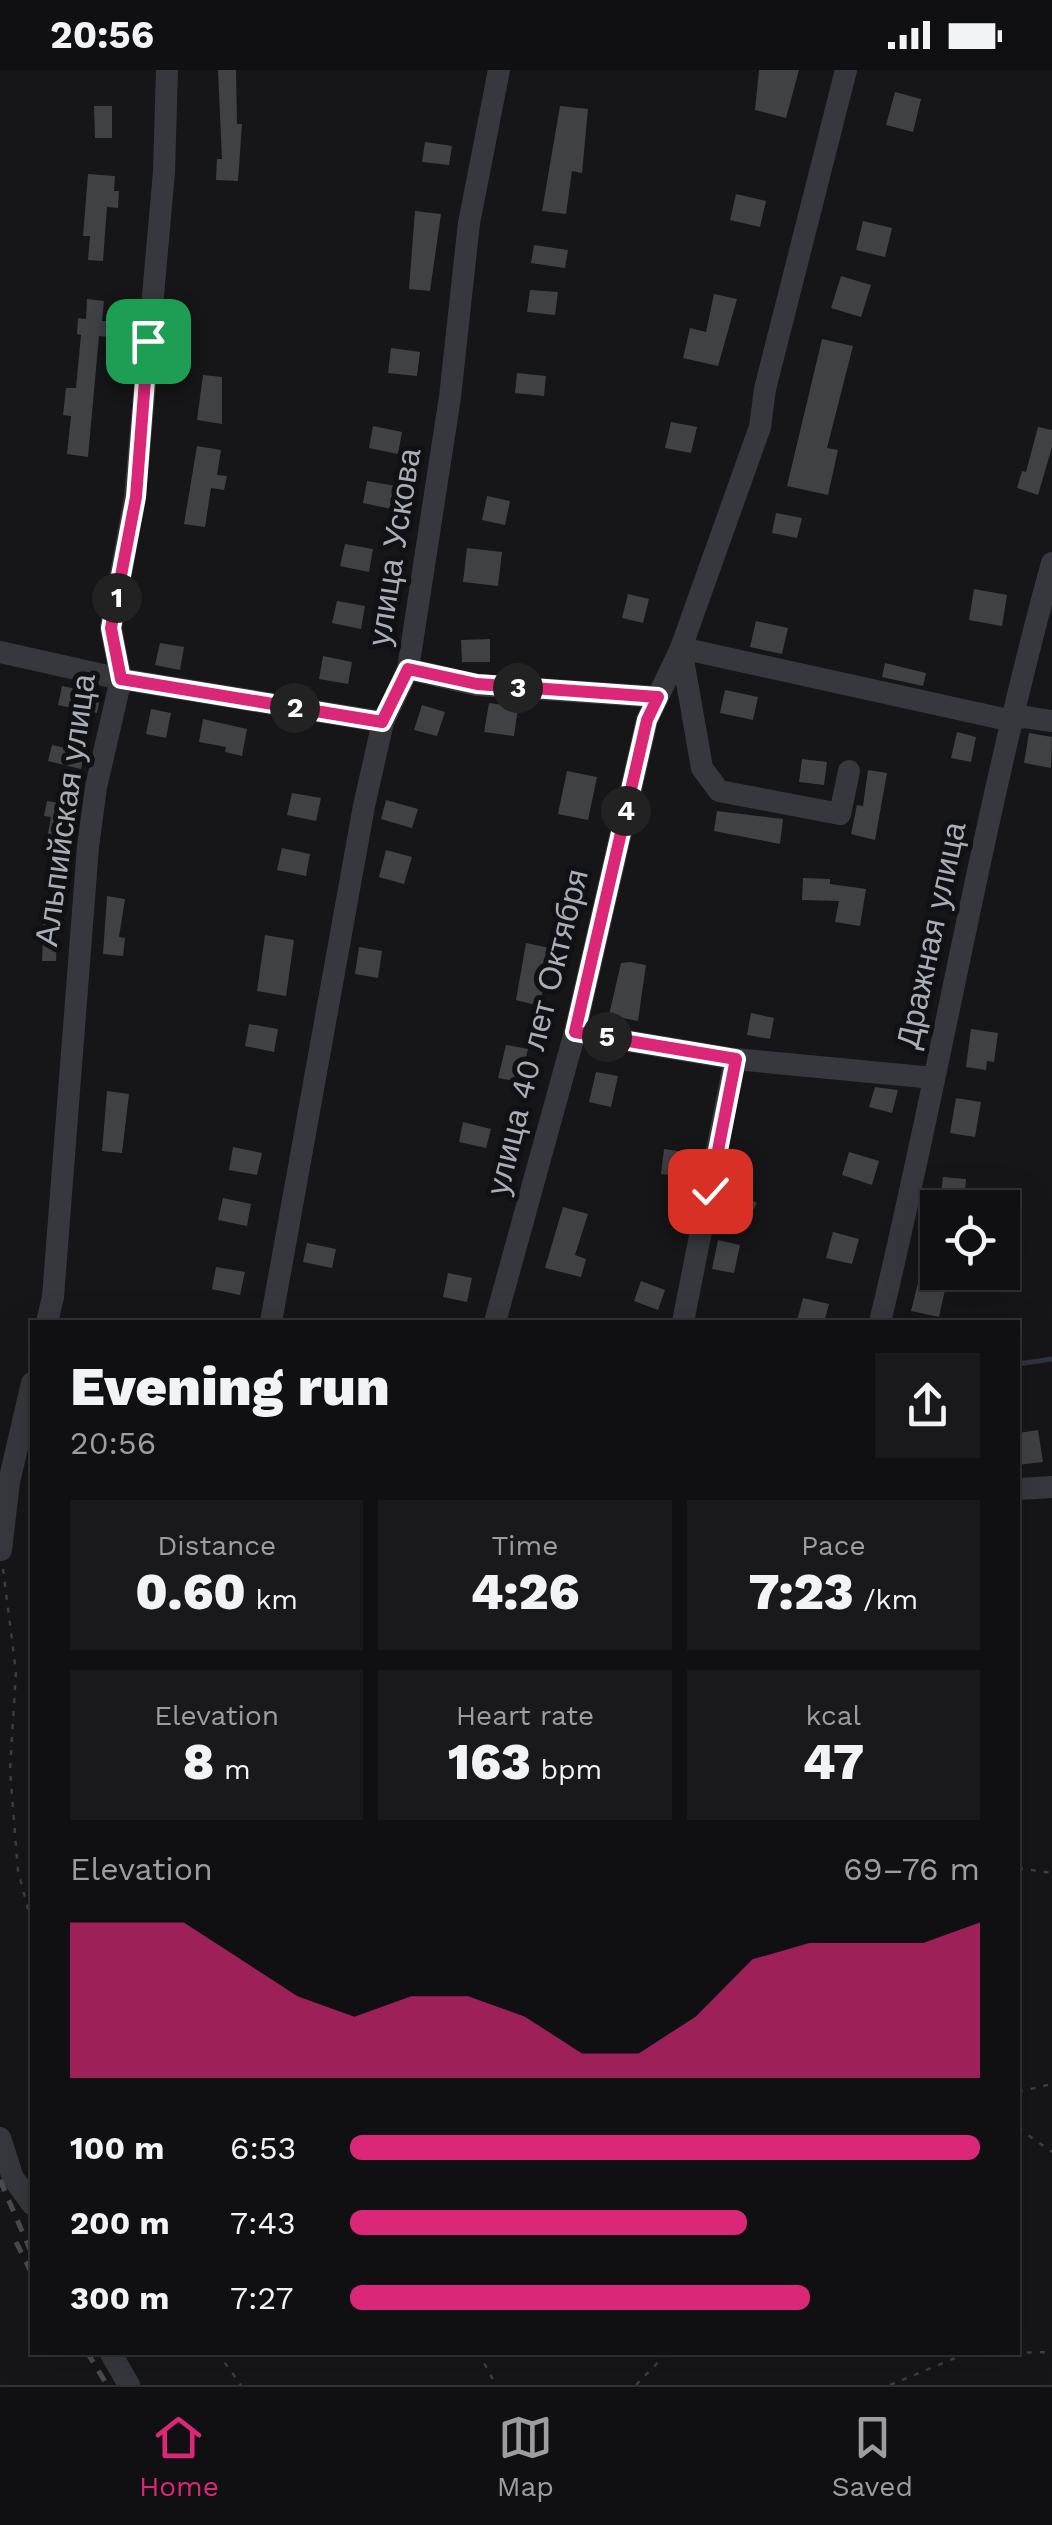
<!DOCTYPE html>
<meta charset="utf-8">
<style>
body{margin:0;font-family:"Work Sans",sans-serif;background:#19191b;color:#f1f3f6;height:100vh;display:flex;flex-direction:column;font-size:38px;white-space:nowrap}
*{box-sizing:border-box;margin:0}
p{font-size:32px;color:#9c9d9f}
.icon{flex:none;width:55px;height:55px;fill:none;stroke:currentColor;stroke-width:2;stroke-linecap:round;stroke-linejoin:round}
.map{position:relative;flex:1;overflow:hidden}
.drawer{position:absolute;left:30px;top:1250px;width:990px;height:1035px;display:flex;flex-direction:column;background:#101012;border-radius:0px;box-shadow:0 10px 40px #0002,0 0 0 2px #303032}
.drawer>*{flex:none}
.fabs{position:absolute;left:920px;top:1120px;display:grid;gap:20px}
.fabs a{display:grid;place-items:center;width:100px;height:100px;border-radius:0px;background:#101012;box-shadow:0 10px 40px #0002,0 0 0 2px #303032;font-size:50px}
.pin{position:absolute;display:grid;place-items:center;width:85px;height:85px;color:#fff;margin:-42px;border-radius:20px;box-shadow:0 5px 15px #0006}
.km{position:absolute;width:50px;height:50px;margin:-25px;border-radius:50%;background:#222;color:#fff;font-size:28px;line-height:50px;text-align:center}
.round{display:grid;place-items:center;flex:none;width:105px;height:105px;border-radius:0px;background:#19191b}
.headline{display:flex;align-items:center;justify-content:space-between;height:170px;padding:0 40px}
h1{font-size:55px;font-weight:800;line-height:75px}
.metrics{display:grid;grid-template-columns:repeat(3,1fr);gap:15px;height:170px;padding:10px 40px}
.metrics div{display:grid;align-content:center;border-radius:0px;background:#19191b;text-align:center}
.metrics b{font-size:50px;font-weight:800}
.metrics small{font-size:28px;font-weight:400}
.metrics p{font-size:28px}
.chart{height:280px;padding:20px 40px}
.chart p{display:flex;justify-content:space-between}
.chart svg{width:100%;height:180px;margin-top:10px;fill:#db2777;opacity:.7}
ul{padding:0 40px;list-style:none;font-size:32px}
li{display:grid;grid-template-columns:160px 120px 1fr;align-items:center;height:75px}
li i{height:25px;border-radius:12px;background:#db2777}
.status{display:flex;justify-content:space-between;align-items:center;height:70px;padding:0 50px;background:#101012;direction:ltr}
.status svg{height:28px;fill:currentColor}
.menu{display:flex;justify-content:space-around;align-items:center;height:140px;border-top:2px solid #303032;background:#101012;font-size:28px;color:#9c9d9f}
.menu a{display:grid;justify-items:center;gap:5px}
.menu .selected{color:#db2777}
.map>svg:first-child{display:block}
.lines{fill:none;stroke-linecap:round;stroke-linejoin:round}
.stream{stroke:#2c353c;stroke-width:5}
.building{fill:#404145}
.path{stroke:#3d3f44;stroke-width:2.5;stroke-dasharray:5 8;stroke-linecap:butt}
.minor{stroke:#37383d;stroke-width:22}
.rail{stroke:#4a4c52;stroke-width:5;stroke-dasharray:12 10;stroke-linecap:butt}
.route-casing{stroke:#fff;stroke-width:20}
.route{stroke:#db2777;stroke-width:12}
.labels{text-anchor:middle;stroke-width:10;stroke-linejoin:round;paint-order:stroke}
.street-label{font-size:32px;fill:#a8adb8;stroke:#111113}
</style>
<div class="status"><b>20:56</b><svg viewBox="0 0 49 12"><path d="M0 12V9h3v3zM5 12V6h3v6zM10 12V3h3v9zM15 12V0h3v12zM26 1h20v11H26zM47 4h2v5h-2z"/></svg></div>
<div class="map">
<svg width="1052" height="2315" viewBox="0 0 1052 2315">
<rect width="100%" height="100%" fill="#161618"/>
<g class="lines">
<!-- stream -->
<path class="stream" d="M1018 1294 1052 1289"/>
</g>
<!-- building -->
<path class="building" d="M218 0H236L237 54H242L238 111 216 110 217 89H222Z
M759 0H799L786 48 755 40Z
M895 22 921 29 913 62 886 55Z
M94 36H112V68H95Z
M560 36 588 39 582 103 572 101 566 144 542 141Z
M425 72 452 76 449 95 422 92Z
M88 104 115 106 114 121H119L118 138 107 137 103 191 88 190 90 166H83Z
M736 124 766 131 760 157 730 150Z
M415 141 441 144 430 221 409 219Z
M863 151 892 158 885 187 856 180Z
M534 175 568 180 565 198 531 193Z
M841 206 871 215 861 247 831 238Z
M530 220 558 222 555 245 527 242Z
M714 224 737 229 718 296 683 288 690 258 706 262Z
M87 229 104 231 102 251H108L107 267 99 266 88 387 67 384 71 346 63 345 66 318H76L81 265 77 264 78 248 86 249Z
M822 269 853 276 827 378 838 380 828 425 787 416Z
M391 278 420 282 417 306 388 303Z
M517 303 546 306 544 326 515 323Z
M203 305 222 307V354L197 350Z
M671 352 697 357 691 383 665 378Z
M373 356 402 362 398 384 369 378Z
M1038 357 1052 360V377L1038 425 1017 418 1022 401 1026 402Z
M197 376 221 380 217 405 227 406 224 420 211 418 205 457 184 454Z
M367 411 396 416 391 439 363 433Z
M487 426 510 431 505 455 482 450Z
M776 443 802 448 797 468 772 463Z
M345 474 373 479 369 502 340 496Z
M467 478 502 482 498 516 463 512Z
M974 519 1007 525 1002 556 969 550Z
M628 524 649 529 643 553 622 548Z
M337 531 365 536 361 559 332 553Z
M756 551 788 558 782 584 750 577Z
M490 569V592H462L461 570Z
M160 573 184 577 180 600 155 595Z
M323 586 352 592 348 614 319 609Z
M885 593 926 603 923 616 882 607Z
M62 616 101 624 97 643 58 635Z
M725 620 758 627 753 650 720 643Z
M489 633 518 637 514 666 484 662Z
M422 635 445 642 437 666 414 660Z
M151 639 171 643 166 668 146 664Z
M203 649 247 659 242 686 225 682 226 677 199 672Z
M957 662 976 667 971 692 951 688Z
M1029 663 1052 667 1051 698 1024 693Z
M52 675 84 682 81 699 48 691Z
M802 689 827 692 824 715 799 712Z
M868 700 887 703 875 770 851 764 857 735 863 736Z
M567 701 597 707 588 750 558 744Z
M292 723 321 728 316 751 287 745Z
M386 730 418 739 412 758 381 749Z
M47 731 71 735 66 771 47 768 51 747 44 746Z
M717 741 783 749 780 774 714 761Z
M282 778 310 784 306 806 277 800Z
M386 780 412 787 404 814 379 807Z
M803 808 830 809V814L866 819 860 856 835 852 839 831 802 830Z
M107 826 125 829 119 867 125 868 123 886 103 884Z
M44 839H58L56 891H42Z
M265 865 294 870 286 926 257 921Z
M526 873 549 878 540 936 516 930Z
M359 877 382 881 378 908 355 904Z
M630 892 646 895 638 951 609 945 621 893Z
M751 943 774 948 770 969 747 965Z
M249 954 278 959 274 982 245 976Z
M971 959 998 963 994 992 987 991 986 1000 966 997Z
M506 975 528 979 520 1012 498 1008Z
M596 1002 618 1006 611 1037 589 1032Z
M875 1017 898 1020 892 1043 869 1037Z
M107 1021 129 1024 122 1083 102 1081Z
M956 1028 981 1032 975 1067 950 1063Z
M463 1052 491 1059 486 1078 459 1072Z
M233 1077 262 1083 257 1105 229 1100Z
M664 1079 697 1084 694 1108 661 1104Z
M849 1082 879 1091 872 1115 842 1105Z
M943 1107 966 1109 964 1133 940 1130Z
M734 1121 757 1133 746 1153 723 1141Z
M223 1128 251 1134 247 1156 218 1150Z
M563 1137 588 1144 575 1185 586 1189 581 1207 545 1198Z
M933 1153 938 1154V1202H949L939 1247 911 1241Z
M833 1162 859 1169 852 1194 826 1188Z
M718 1170 740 1175 734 1203 712 1199Z
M307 1173 336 1179 332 1198 303 1192Z
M216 1197 245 1202 240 1225 212 1219Z
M448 1203 472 1208 467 1232 443 1227Z
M641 1211 665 1220 658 1240 634 1231Z
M803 1228 829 1234 824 1252 797 1251Z
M1038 1360 1043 1392 1018 1395V1363Z"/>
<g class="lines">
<!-- path -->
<path class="path" d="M3 1499 16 1602 10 1700 18 1801 32 1854
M1018 1798 1052 1803
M1018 2022 1052 2014
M1018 2058 1052 2082
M217 2282 241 2315
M478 2282 496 2315
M636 2315 668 2282
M890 2315 965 2284 1052 2282"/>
<!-- minor -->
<path class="minor" d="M0 582 121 609 383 652
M408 599 477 615 658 627
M849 701 840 744 719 721 702 698 681 578 1008 650 1025 647 1052 651
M575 962 735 989 934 1008
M47 1252 53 1227 88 777 96 717 121 609 111 558 135 427 164 102 167 0
M271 1252 364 736 383 652 408 599 450 327 469 153 499 0
M495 1252 575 962 647 650 681 578 760 357 765 319 846 0
M683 1252 735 989
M880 1252C941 1000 983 743 1052 493
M1018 1419 1052 1417
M1 1480 9 1412 32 1313
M0 2068 13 2108 32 2134
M110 2282 129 2315"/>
<!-- rail -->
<path class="rail" d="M0 2110 32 2184
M16 2172 32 2204
M87 2282 107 2315"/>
</g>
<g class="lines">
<defs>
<path id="route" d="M148 271 136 427 111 558 121 609 382 652 408 599 477 614 658 627 647 650 575 962 736 989 710 1121"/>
</defs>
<!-- route casing -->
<use href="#route" class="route-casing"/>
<!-- route -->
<use href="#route" class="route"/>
</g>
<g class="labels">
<!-- street labels -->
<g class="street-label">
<text transform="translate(394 477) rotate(-81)" y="11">улица Ускова</text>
<text transform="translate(65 740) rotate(-82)" y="11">Альпийская улица</text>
<text transform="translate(931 865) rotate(-78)" y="11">Дражная улица</text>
<text transform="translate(537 962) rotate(-76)" y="11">улица 40 лет Октября</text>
</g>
</g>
</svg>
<div class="fabs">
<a><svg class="icon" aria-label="locate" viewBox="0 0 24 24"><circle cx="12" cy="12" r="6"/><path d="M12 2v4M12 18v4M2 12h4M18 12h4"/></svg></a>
</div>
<div class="pin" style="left:148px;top:271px;background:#1e9e55"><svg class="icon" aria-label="arrive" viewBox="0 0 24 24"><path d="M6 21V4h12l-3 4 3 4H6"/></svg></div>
<div class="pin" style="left:710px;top:1121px;background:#d93025"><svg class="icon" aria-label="check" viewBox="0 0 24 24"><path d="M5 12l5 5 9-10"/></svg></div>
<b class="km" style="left:117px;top:528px">1</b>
<b class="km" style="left:295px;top:638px">2</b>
<b class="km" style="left:518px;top:618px">3</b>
<b class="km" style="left:626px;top:741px">4</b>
<b class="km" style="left:607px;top:967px">5</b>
<section class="drawer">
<div class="headline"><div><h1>Evening run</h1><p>20:56</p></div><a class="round"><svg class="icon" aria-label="share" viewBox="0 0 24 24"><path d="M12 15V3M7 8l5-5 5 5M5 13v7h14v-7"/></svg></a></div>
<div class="metrics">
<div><p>Distance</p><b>0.60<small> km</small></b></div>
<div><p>Time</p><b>4:26</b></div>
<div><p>Pace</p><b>7:23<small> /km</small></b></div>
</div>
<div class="metrics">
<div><p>Elevation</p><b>8<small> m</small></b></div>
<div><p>Heart rate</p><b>163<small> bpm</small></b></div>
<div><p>kcal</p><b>47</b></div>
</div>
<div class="chart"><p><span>Elevation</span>69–76 m</p>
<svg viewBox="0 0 160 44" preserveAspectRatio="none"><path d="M0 44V6L10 6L20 6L30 15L40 24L50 29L60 24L70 24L80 29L90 38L100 38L110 29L120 15L130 11L140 11L150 11L160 6V44z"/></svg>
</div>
<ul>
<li><b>100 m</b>6:53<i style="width:100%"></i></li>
<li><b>200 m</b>7:43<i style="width:63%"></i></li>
<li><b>300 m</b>7:27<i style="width:73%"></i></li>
</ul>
</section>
</div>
<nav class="menu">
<a class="selected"><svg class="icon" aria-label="home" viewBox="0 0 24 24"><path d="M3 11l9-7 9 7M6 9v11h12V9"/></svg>Home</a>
<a><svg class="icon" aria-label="map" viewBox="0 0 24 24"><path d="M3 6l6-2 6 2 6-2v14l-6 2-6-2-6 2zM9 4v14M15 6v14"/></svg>Map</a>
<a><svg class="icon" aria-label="saved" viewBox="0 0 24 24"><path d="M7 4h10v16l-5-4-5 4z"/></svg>Saved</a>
</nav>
